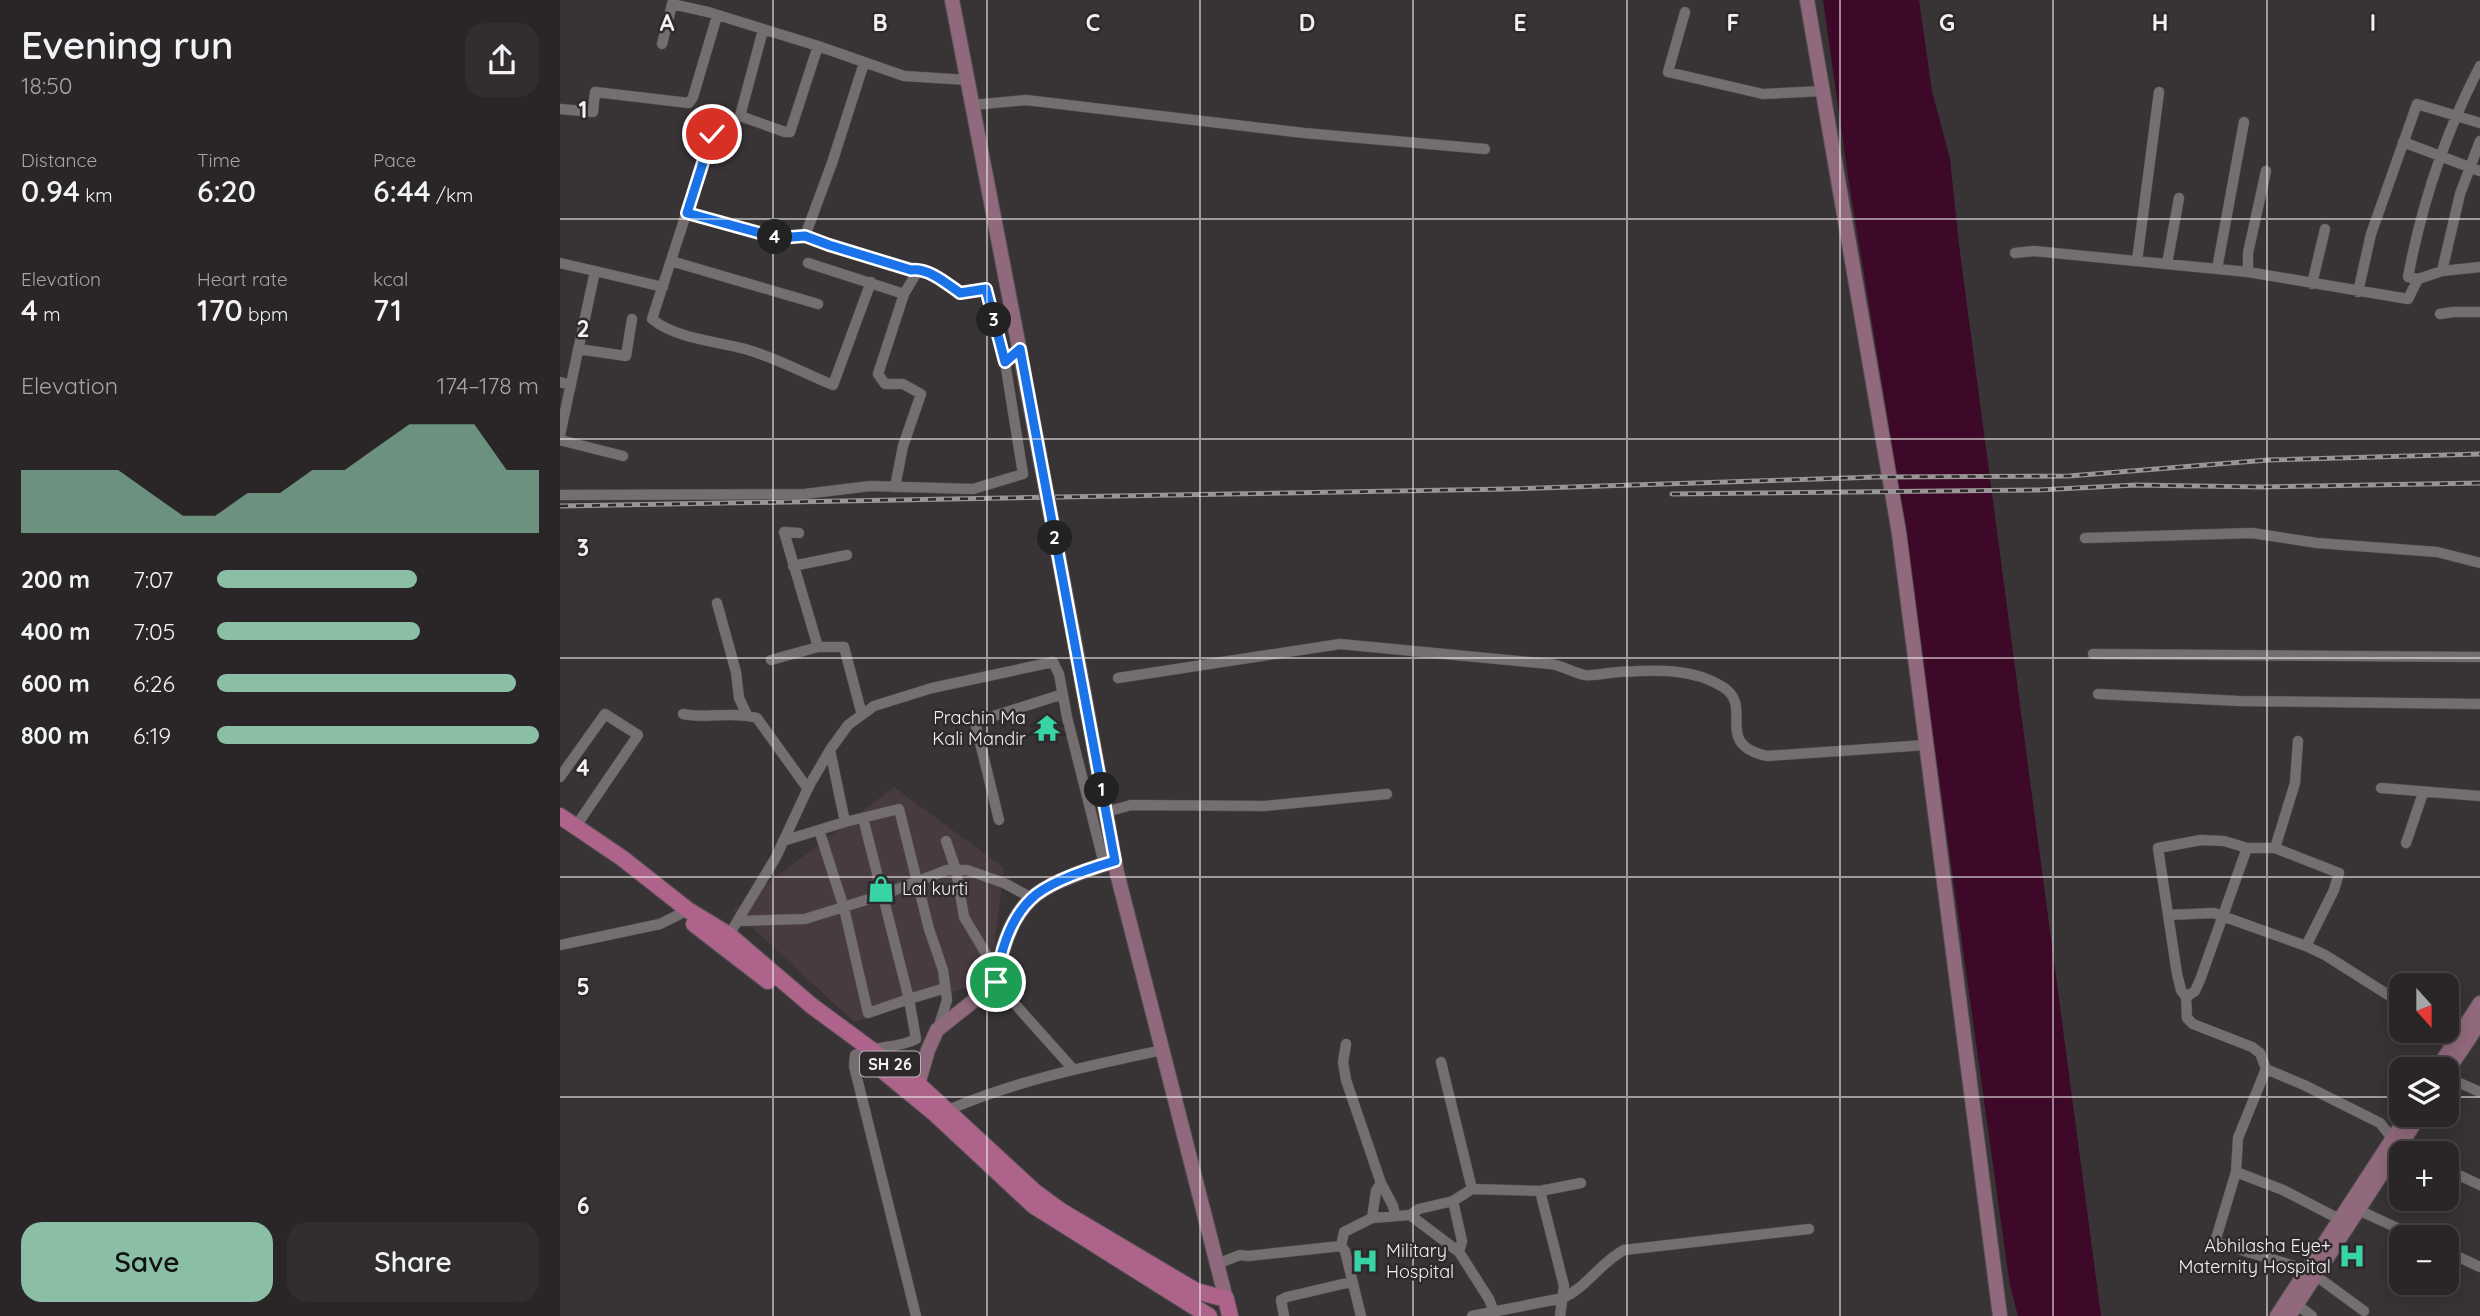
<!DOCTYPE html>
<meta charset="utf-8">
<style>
body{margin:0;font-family:Quicksand,sans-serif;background:#322e30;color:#f1f3f6;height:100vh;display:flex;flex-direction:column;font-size:26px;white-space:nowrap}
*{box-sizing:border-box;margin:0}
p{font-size:23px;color:#a5a5a8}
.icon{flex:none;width:38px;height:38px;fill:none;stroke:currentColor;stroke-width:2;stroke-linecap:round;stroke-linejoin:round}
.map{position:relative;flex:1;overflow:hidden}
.side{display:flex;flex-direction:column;background:#2a2628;width:560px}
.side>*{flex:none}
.needle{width:46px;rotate:159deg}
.tools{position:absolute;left:1829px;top:973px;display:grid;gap:14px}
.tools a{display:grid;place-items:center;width:70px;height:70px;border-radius:14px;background:#2a2628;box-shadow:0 4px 18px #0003,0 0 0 2px #464345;font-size:35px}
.pin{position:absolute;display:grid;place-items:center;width:60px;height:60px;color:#fff;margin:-30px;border:4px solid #fff;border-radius:50%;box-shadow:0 2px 7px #0007}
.km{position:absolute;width:35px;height:35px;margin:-18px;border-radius:50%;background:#222;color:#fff;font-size:19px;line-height:35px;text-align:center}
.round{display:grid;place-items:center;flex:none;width:74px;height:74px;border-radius:21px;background:#322e30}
.overview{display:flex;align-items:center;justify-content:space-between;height:119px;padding:0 21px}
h1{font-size:38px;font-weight:600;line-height:52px}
.stats{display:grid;grid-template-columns:repeat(3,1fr);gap:10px;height:119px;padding:7px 21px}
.stats div{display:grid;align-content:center}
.stats b{font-size:30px;font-weight:600}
.stats small{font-size:19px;font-weight:400}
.stats p{font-size:19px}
.chart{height:196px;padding:14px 21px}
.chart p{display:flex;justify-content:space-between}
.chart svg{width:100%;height:126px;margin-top:7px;fill:#8abfa5;opacity:.7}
.action{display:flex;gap:14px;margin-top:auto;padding:14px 21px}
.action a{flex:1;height:80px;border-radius:21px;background:#8abfa5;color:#111;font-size:28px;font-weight:600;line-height:80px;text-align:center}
.action a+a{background:#322e30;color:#f1f3f6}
ul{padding:0 21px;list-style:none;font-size:23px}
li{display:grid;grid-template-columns:112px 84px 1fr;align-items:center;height:52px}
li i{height:18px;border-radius:9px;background:#8abfa5}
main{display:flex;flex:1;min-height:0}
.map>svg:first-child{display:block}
.built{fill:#473b40}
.water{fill:#3e0828}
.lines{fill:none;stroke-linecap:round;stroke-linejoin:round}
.street-casing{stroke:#565254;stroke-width:11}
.secondary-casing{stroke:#565254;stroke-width:16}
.primary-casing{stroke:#565254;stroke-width:18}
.street{stroke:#746e70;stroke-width:10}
.secondary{stroke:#91697d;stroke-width:14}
.primary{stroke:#ae638a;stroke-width:16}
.rail-casing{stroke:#999597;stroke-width:5}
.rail{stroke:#2e292b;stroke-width:2.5;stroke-dasharray:8;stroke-linecap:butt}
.secondary-bridge-casing{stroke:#565254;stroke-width:16;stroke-linecap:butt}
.secondary-bridge{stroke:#91697d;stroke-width:14}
.route-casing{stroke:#fff;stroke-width:14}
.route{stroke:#1a73e8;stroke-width:9}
.grid{fill:none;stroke:#f3f0f1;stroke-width:2;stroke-opacity:0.55}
.labels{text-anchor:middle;stroke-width:5;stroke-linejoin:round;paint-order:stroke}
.shield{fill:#2e292b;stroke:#b8b4b6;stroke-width:2}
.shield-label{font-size:16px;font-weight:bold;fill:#f3f0f1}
.poi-label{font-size:18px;fill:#f3f0f1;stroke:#2e292b;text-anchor:end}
.grid-label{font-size:23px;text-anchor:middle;font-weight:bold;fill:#f3f0f1;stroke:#2e292b;stroke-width:5;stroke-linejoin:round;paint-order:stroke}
</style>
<main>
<section class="side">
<div class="overview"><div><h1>Evening run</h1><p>18:50</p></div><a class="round"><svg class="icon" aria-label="share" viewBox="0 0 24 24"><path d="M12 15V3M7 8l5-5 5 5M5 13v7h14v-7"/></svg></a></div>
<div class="stats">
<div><p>Distance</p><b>0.94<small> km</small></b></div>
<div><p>Time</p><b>6:20</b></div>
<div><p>Pace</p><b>6:44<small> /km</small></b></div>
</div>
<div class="stats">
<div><p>Elevation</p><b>4<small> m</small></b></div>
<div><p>Heart rate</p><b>170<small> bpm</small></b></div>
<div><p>kcal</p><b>71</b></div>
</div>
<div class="chart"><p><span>Elevation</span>174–178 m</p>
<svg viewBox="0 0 160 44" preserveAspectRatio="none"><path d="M0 44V22L10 22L20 22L30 22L40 30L50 38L60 38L70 30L80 30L90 22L100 22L110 14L120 6L130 6L140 6L150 22L160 22V44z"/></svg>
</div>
<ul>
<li><b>200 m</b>7:07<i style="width:62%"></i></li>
<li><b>400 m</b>7:05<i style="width:63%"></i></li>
<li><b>600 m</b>6:26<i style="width:93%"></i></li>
<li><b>800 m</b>6:19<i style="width:100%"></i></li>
</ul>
<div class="action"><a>Save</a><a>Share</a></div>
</section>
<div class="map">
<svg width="1920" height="1316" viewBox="0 0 1920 1316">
<rect width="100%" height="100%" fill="#383335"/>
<!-- built -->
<path class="built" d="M334 787 444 868 430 981 294 1022 173 910Z"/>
<!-- water -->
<path class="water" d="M1263 0H1359L1372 91 1390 159 1399 245 1541 1316H1458L1450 1286 1335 463 1288 177Z"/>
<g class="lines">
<defs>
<path id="street" d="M112 4 148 12 258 46 344 76 408 80
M1125 12 1108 72 1203 94 1262 91
M203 30 180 116 225 132H230L258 46
M102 44 113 1
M412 105 466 100 744 133 925 149
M0 109 33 112 35 92 129 103 133 97 157 16
M152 134 92 319C115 338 153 341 181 348 208 354 246 374 273 385L311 282
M1843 142 1920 171
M127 213 218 238 245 236 351 270 359 269 344 294 318 374 325 384H343L361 394 343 446 335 487
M245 236 272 163 304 63
M1455 253 1474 251 1688 272 1848 299 1858 279 1882 271 1920 267
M111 261 258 304
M1577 261 1599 92
M0 263 35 271
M248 263 344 294
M1607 264 1619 198
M359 269 379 278 400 293 426 289 445 362
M1657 269 1684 122
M1882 271 1900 194 1920 141
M1688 272V253L1706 171
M1858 279 1848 277C1862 203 1885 133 1920 66
M1752 284 1765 229
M1798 292 1811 234 1857 104 1920 123
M1880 314 1893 312H1920
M18 349 66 356 72 319
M0 382 11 385
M0 435 35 271 103 287
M0 440 63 456
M0 495 245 494 310 486 413 489 463 474 445 362 460 349
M239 533 224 532 258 647H284L302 715
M1525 538 1692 533 1757 543 1877 552 1920 563
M233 566 287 555
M157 603 176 672 179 698 187 715
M1533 654 1920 657
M211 660 258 647
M558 678 780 644 990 664C1002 665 1013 673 1025 675 1035 676 1048 673 1058 672 1093 670 1132 667 1163 687 1195 707 1152 744 1207 756L1366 745
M1538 694 1679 701 1920 704
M123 714C147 719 173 711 197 718L248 789
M0 777 45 714 78 735 16 826
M1821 788 1920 796
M546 812 571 805 705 806 827 794
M303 818 349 999 385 988
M439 820 415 722 503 694
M285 822 339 809 369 929 383 970 387 1000 378 1029
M259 830 284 908 308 1013 349 999 356 1039C337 1049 315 1045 295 1055L294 1066 356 1316
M223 841 285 822 270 750
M386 841 396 870 404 917 425 952 436 983 513 1069
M1846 843 1863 793
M1715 848 1735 783 1738 741
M1608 915 1654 913 1746 946 1765 955 1841 1003
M178 921 245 919 322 895 387 870H407L444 883 472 898
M169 935 216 857 249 786 270 750 288 725 314 706 372 688 493 662 499 674 507 717 544 864
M0 945 100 924 128 910
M1746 946 1774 890 1779 873 1715 848H1687L1664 841 1641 840 1598 848 1617 974 1621 990 1626 997 1627 1018 1633 1024 1692 1047 1700 1053 1706 1069 1678 1138 1676 1172 1655 1242 1748 1270 1804 1311
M1626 997 1635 991 1640 980 1687 848
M1883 1031 1896 1039
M786 1044 783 1062 786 1080 821 1183 833 1206 835 1214
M881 1062 912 1189
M1706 1069 1744 1085 1820 1123 1833 1139 1860 1153
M1886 1077 1920 1092
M388 1110C457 1080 529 1066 602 1050
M1886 1169 1920 1185
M1676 1172 1723 1190 1781 1220
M980 1191 1004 1286 1000 1316
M893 1201 902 1241 899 1252
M1794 1208 1857 1237
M850 1215 859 1209 893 1201 912 1189 980 1191 1021 1183
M812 1218 816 1191 821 1183
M1886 1251 1920 1267
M657 1264 680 1255 688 1256 781 1246
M1733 1302 1752 1316
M724 1316 721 1300 727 1297 791 1282
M801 1316 785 1251 781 1246 784 1232 812 1218 850 1215 899 1252 929 1299 934 1312
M912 1316 1003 1298C1027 1287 1041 1262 1064 1250L1249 1229"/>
<path id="secondary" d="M392 0 463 368
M1247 0 1339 533 1440 1316
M513 633 557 873 666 1299
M1877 1069 1920 1003
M1886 1073 1920 1022
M358 1084 368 1050 377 1030 436 983C440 954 449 920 471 899 488 882 532 868 555 861
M1717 1316 1848 1115
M1729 1316 1860 1115"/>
<path id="primary" d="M0 816 62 858 128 910 169 935 252 1006 358 1084 475 1192 501 1211 636 1291 666 1299 670 1316
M134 924 208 981
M322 1070 373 1112 474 1206 649 1316"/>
</defs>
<!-- street casing -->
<use href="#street" class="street-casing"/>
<!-- secondary casing -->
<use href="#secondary" class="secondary-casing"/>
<!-- primary casing -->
<use href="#primary" class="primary-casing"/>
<!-- street -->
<use href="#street" class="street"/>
<!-- secondary -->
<use href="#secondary" class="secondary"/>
<!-- primary -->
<use href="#primary" class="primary"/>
<defs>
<path id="rail" d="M1112 494 1478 490 1576 485 1700 487 1920 483
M0 506 948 489 1317 477 1509 476 1708 460 1920 454"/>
</defs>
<!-- rail casing -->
<use href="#rail" class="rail-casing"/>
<!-- rail -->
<use href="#rail" class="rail"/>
<defs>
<path id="secondary-bridge" d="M463 368 513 633"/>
</defs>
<!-- secondary-bridge casing -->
<use href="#secondary-bridge" class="secondary-bridge-casing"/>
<!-- secondary-bridge -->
<use href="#secondary-bridge" class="secondary-bridge"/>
</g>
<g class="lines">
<defs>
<path id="route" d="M152 134 127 213 218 238 245 236 269 245 351 270C369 268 386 283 400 293L426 289 445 362 460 349 555 861C531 868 488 882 471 899 449 920 440 954 436 982"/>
</defs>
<!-- route casing -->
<use href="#route" class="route-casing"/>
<!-- route -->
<use href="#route" class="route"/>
</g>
<!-- grid -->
<path class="grid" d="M213 0V1316M427 0V1316M640 0V1316M853 0V1316M1067 0V1316M1280 0V1316M1493 0V1316M1707 0V1316M0 219H1920M0 439H1920M0 658H1920M0 877H1920M0 1097H1841M1886 1097H1920"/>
<!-- icons -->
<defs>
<symbol id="temple-bare" viewBox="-9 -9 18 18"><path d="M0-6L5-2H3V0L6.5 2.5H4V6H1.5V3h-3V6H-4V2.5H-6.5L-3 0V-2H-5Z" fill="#38d4a6" stroke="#2e292b" stroke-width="2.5" paint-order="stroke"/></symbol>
<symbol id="shop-bare" viewBox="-9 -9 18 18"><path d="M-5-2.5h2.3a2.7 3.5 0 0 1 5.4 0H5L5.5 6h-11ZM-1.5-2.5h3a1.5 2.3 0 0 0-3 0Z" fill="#38d4a6" stroke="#2e292b" stroke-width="2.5" paint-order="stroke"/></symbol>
<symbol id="hospital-bare" viewBox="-9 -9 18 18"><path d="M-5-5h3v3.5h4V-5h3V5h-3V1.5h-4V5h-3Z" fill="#38d4a6" stroke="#2e292b" stroke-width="2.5" paint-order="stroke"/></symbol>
</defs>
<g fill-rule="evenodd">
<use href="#temple-bare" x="468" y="709" width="38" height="38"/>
<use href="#shop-bare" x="302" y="870" width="38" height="38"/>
<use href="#hospital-bare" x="1773" y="1237" width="38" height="38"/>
<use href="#hospital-bare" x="786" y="1242" width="38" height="38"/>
</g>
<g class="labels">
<!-- shield labels -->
<rect class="shield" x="300" y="1051.5" width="60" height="25" rx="5"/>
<g class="shield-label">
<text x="330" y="1070">SH 26</text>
</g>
<!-- poi labels -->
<g class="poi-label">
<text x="466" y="724">Prachin Ma<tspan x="466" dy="21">Kali Mandir</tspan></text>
<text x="342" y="895" text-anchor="start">Lal kurti</text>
<text x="1771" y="1252">Abhilasha Eye+<tspan x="1771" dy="21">Maternity Hospital</tspan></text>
<text x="826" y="1257" text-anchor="start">Military<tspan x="826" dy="21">Hospital</tspan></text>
</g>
</g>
<g class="grid-label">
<text x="107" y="31">A</text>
<text x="320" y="31">B</text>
<text x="533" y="31">C</text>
<text x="747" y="31">D</text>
<text x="960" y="31">E</text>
<text x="1173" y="31">F</text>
<text x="1387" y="31">G</text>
<text x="1600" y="31">H</text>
<text x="1813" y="31">I</text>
<text x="23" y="118">1</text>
<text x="23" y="337">2</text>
<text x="23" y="556">3</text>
<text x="23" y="776">4</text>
<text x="23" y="995">5</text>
<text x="23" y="1214">6</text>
</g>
</svg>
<div class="tools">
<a><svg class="needle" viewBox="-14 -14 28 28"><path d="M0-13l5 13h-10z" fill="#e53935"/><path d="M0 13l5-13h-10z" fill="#a5a5a8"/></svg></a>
<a><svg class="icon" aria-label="layers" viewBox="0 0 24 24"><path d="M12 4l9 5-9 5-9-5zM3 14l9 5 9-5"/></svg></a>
<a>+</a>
<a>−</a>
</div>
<div class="pin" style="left:436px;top:982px;background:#1e9e55"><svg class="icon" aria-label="arrive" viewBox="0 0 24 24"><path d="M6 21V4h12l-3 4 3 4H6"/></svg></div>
<div class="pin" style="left:152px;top:134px;background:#d93025"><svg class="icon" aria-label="check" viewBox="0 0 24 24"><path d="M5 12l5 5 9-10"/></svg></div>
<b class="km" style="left:542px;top:790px">1</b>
<b class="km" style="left:495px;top:538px">2</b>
<b class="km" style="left:434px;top:320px">3</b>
<b class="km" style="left:215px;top:237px">4</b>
</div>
</main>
